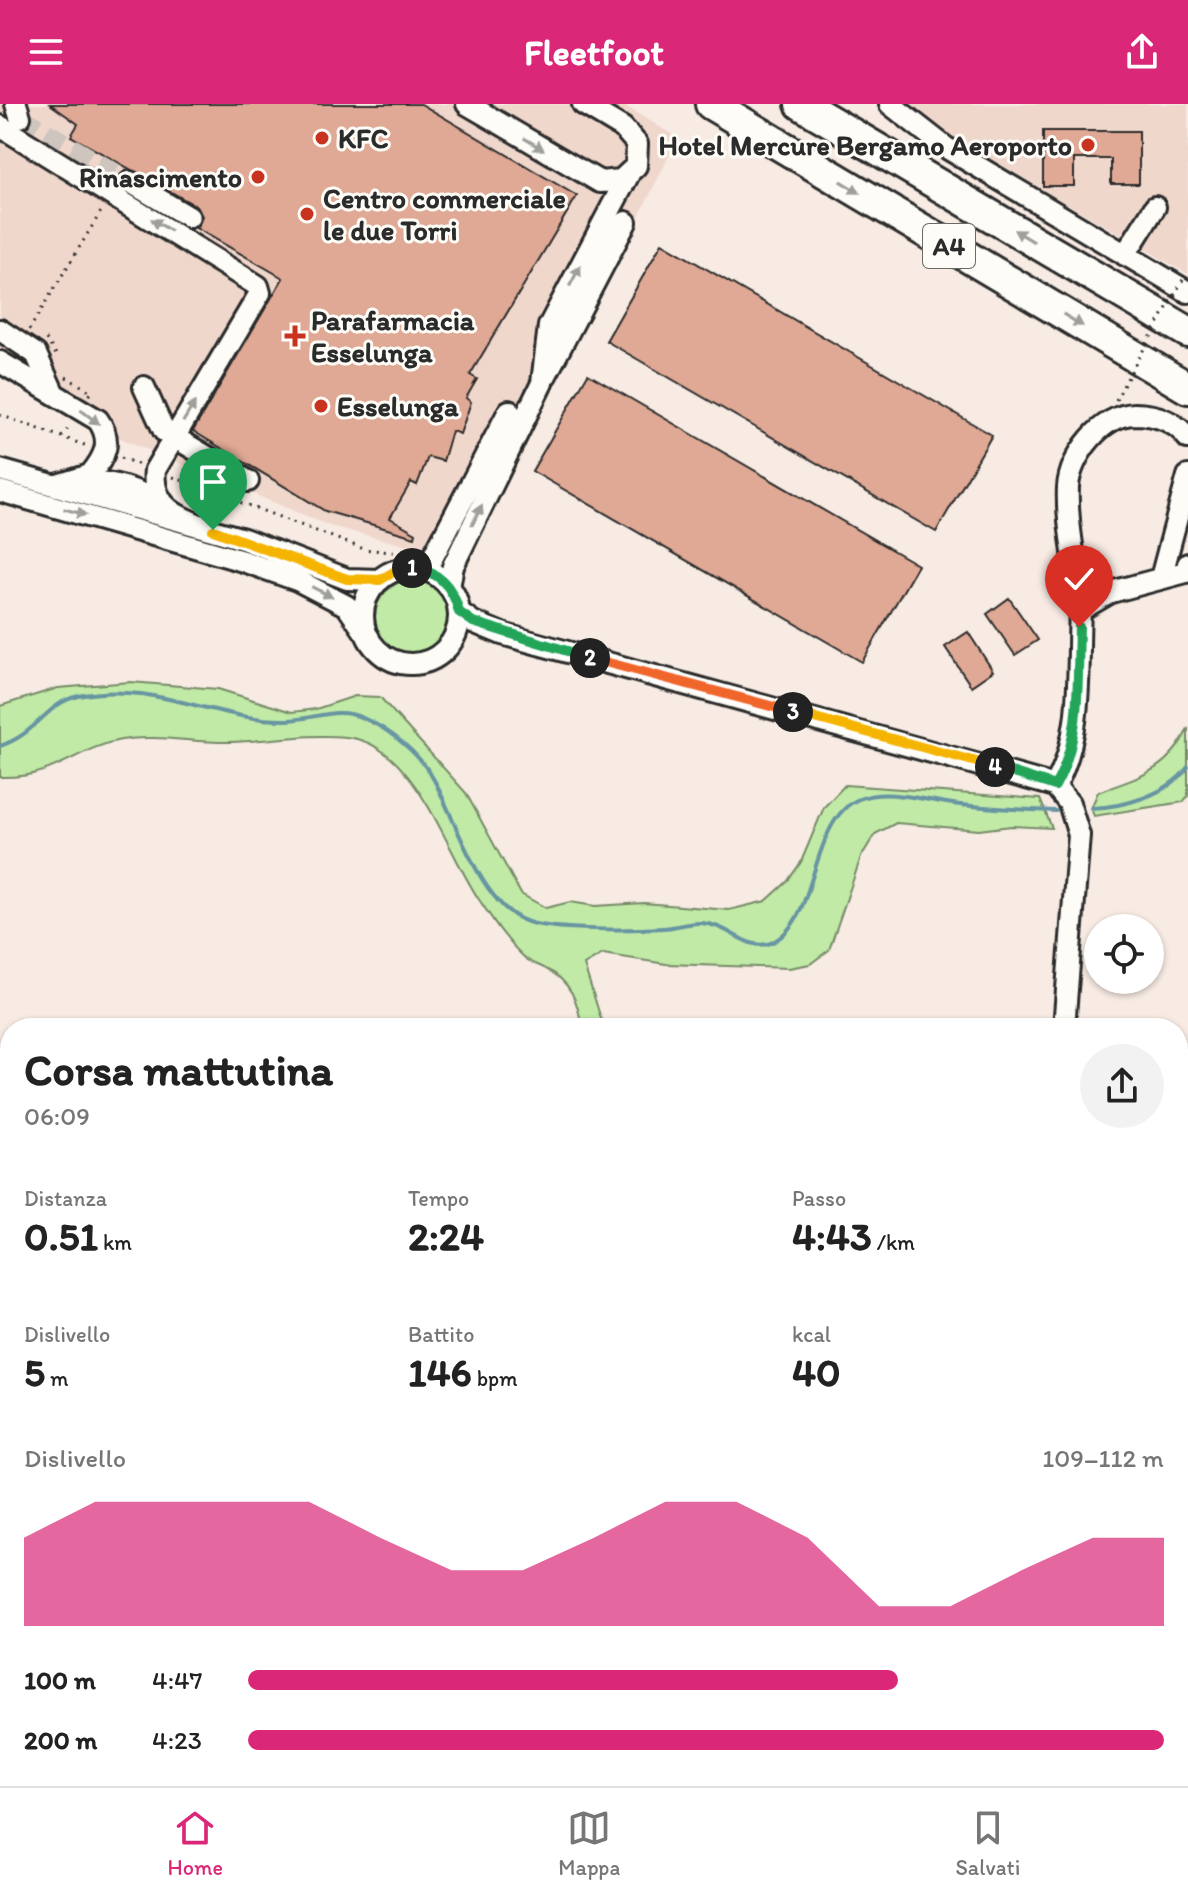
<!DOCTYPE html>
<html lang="it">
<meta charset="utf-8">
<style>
body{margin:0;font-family:Itim,sans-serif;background:#f2f2f2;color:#222;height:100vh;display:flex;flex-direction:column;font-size:30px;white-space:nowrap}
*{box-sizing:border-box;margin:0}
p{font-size:26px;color:#767676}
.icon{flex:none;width:44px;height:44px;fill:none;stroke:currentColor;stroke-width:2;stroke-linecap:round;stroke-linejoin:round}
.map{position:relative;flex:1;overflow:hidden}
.drawer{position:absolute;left:0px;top:914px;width:1188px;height:768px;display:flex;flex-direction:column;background:#fff;border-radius:32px 32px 0 0;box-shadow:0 2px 6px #0004}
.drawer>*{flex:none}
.buttons{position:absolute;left:1084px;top:810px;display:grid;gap:16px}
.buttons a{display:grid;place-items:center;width:80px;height:80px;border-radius:50%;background:#fff;box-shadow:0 2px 6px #0004;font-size:40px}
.pin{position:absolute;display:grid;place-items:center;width:68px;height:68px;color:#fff;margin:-82px -34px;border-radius:50% 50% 50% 0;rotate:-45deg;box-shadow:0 0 8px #0007}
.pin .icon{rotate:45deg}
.km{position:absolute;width:40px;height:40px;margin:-20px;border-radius:50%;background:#222;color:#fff;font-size:22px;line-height:40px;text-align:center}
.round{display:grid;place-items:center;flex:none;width:84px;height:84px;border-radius:42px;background:#f2f2f2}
.headline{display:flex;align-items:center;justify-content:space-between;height:136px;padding:0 24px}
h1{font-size:44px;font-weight:700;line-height:60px}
.figures{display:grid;grid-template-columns:repeat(3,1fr);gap:12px;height:136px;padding:8px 24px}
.figures div{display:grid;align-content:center}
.figures b{font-size:40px;font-weight:700}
.figures small{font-size:22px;font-weight:400}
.figures p{font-size:22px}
.chart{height:224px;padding:16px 24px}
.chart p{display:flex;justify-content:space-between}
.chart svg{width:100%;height:144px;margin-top:8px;fill:#db2777;opacity:.7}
ul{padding:0 24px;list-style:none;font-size:26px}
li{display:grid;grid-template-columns:128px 96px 1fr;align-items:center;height:60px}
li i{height:20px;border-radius:10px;background:#db2777}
header{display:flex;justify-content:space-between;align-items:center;height:104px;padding:0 24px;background:#db2777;color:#fff;font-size:36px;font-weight:700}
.tab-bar{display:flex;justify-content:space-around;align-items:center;height:112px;border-top:2px solid #e0e0e0;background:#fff;font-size:22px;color:#767676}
.tab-bar a{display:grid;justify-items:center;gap:4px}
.tab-bar .on{color:#db2777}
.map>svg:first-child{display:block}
.built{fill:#f0d7cc}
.green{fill:#c0eaa6;stroke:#768a68;stroke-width:2}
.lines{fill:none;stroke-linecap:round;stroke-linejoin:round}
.stream{stroke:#6895a2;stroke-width:4}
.building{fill:#dfa995;stroke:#2b2b2b;stroke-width:2}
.minor-tunnel{stroke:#cec5be;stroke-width:20;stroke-dasharray:20 10;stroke-linecap:butt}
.minor-casing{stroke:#2b2b2b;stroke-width:26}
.highway-casing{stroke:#2b2b2b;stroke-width:36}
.path{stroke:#2b2b2b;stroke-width:3;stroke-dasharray:2 6;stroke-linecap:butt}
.minor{stroke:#fdfcf7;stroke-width:20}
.highway{stroke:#fdfcf7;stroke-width:30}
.rail{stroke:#2b2b2b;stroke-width:4}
.path-bridge{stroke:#2b2b2b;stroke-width:3;stroke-dasharray:2 6;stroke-linecap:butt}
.oneway{fill:#9e9e9b}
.split-1-casing{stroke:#fff;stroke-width:16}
.split-2-casing{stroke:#fff;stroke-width:16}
.split-3-casing{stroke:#fff;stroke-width:16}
.split-4-casing{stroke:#fff;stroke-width:16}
.split-5-casing{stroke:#fff;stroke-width:16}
.split-1{stroke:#f5b400;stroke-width:10}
.split-2{stroke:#22a559;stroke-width:10}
.split-3{stroke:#f0652b;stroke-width:10}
.split-4{stroke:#f5b400;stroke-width:10}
.split-5{stroke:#22a559;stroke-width:10}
.poi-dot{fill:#c8321e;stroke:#fdfcf7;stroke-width:3}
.labels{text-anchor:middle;stroke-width:6;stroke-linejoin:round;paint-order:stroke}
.shield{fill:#fdfcf7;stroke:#6a6a68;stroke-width:2}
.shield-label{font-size:26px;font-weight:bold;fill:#2b2b2b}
.poi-label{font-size:28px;font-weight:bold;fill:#2b2b2b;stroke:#fdfcf7;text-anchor:start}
</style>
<header><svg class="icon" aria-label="menu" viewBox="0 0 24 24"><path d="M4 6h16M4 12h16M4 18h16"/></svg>Fleetfoot<svg class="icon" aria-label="share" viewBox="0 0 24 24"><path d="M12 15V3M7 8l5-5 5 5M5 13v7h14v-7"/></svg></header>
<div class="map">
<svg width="1188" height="1682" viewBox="0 0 1188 1682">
<rect width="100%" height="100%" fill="#f7ebe3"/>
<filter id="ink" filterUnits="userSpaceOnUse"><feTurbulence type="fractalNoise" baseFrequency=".0125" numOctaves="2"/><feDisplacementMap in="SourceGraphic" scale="16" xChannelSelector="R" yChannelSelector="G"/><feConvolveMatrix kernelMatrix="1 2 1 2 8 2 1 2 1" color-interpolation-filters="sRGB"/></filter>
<g filter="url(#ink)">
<!-- built -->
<path class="built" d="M0 0H622L678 34 467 457 330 422 91 322 0 270Z
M899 0H1188V170L997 59Z
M1178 1128H1188V1504H1183L1178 1491Z"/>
<!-- green -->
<path class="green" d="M375 514a38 38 0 1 1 76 0a38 38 0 1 1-76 0Z
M130 578 218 585 292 608 316 605 355 592 380 593 466 689 521 790 546 804 570 798 595 802 644 799 729 806 766 797 787 778 801 758 824 703 845 681 1040 695 1052 724 1011 722 979 726 896 719 875 730 861 753 829 846 810 860 789 864 666 860 603 850 584 861 604 924H582C578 898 571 877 546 865 539 861 531 859 525 854 507 838 493 816 480 797 446 748 415 639 346 633 307 629 269 637 230 638 194 639 157 630 121 636 76 644 55 675 0 673V602L58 584Z
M1188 624V692L1183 698 1094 712 1091 704 1098 688C1138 674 1170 666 1188 624Z
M615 1672H768L772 1682H590Z"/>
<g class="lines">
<!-- stream -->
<path class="stream" d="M0 642C39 629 45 599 79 592 154 576 217 618 288 616 315 615 337 602 363 614 391 626 420 650 434 676 456 716 481 803 528 818 555 827 633 826 663 824 675 824 688 818 701 819 737 821 757 865 791 822 816 791 817 712 859 695 888 683 929 698 960 701 992 704 1024 706 1056 707
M1091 704C1123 703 1168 691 1188 663
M0 1047 10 1046
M1178 1150 1188 1149"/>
</g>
<!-- building -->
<path class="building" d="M50 0H421L577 92 470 271 477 275 466 294 471 298 460 330 452 327 443 357 428 353 417 381 411 378 390 414 416 429 415 433 325 407 193 327 283 174 196 124 202 112 196 102 71 32 78 20Z
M1043 27H1139V80H1111V55H1074V82H1043Z
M662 139 992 331 936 428 606 237Z
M588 270 918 461 862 558 532 367Z
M1009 494 1038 536 1015 551 987 510Z
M968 528 993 567 971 582 945 543Z"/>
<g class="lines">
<!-- minor-tunnel -->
<path class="minor-tunnel" d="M20 13 130 78"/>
<defs>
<path id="minor" d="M16 0 20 13
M467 0 600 78 621 76 636 62 637 40 623 24 583 0
M890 0 945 43 1188 188
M0 22 258 182 260 189 155 366C150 405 183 415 213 426
M130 78 189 113
M1125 151 1155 103
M0 226 36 250 54 290
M0 258 98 316C113 337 105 353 90 371L57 381
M546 271 626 118
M144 283 164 327 248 377
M0 366 244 435 347 475 380 476
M80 377C109 376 142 386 165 403
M0 387 243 457 297 476 347 502 369 534
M363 512a48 48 0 1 1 96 0a48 48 0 1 1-96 0Z
M426 466 509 307
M1161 474 1188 372
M449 483 453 462 542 279 549 222 629 70
M1080 506C1078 466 1066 423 1068 383 1070 352 1102 311 1134 310 1155 310 1175 317 1188 334
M459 508 473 518 502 530 1055 682 1069 699 1079 731 1064 924
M1055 682C1084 629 1077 565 1080 506L1111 488 1186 468 1188 460
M1178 1115H1188
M1178 1538 1188 1564
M45 1682 178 1679 200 1682
M273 1682 363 1678 372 1682"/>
<path id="highway" d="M711 0 1188 284
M801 0 1188 228"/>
</defs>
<!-- minor casing -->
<use href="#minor" class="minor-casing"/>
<!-- highway casing -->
<use href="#highway" class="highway-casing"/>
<!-- path -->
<path class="path" d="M29 226 102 106
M46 235 57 252
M66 273 92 288 88 293
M1116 296 1123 282
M0 311 87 342
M62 333 71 320
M121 354 140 361
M173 373 364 445 400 449 420 446
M0 1035 10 1034"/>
<!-- minor -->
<use href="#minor" class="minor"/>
<!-- highway -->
<use href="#highway" class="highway"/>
<!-- rail -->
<path class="rail" d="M1178 1515 1188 1514
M0 1579H10"/>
<!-- path-bridge -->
<path class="path-bridge" d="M1123 282 1185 172"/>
</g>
<!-- one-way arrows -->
<defs><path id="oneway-solid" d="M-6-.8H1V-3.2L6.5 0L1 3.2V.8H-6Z" transform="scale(2)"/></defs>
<g class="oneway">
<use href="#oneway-solid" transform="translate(534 40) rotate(31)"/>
<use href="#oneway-solid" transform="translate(850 83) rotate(31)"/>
<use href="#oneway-solid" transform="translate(161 121) rotate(-149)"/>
<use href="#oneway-solid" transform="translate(1024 132) rotate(-149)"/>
<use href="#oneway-solid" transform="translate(575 172) rotate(-62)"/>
<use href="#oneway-solid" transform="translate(1073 216) rotate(31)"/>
<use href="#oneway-solid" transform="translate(189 308) rotate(-59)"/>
<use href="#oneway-solid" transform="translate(90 313) rotate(37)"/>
<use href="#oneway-solid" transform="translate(75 408) rotate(16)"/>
<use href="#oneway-solid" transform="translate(477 411) rotate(-64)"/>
<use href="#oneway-solid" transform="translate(322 488) rotate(27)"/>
</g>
</g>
<g class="lines" filter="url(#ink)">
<defs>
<path id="split-1" d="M213 426 347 475 380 476 397 466 412 464"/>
<path id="split-2" d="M412 464C438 466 453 483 459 508L473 518 590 554"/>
<path id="split-3" d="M590 554 793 608"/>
<path id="split-4" d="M793 608 995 663"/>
<path id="split-5" d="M995 663 1055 682C1082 634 1077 577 1079 523"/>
</defs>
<!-- split-1 casing -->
<use href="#split-1" class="split-1-casing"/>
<!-- split-2 casing -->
<use href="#split-2" class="split-2-casing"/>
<!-- split-3 casing -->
<use href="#split-3" class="split-3-casing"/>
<!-- split-4 casing -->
<use href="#split-4" class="split-4-casing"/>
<!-- split-5 casing -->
<use href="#split-5" class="split-5-casing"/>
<!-- split-1 -->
<use href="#split-1" class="split-1"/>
<!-- split-2 -->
<use href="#split-2" class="split-2"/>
<!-- split-3 -->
<use href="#split-3" class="split-3"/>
<!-- split-4 -->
<use href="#split-4" class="split-4"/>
<!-- split-5 -->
<use href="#split-5" class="split-5"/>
</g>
<!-- markers -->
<g class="poi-dot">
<circle cx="322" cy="34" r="8"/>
<circle cx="1088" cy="41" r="8"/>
<circle cx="258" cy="73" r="8"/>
<circle cx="307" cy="110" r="8"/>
<path d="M291 220h8v8h8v8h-8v8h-8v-8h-8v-8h8z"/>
<circle cx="321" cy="302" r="8"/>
</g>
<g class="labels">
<!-- shield labels -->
<rect class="shield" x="923" y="120" width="52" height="44" rx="6"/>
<g class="shield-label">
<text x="949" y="151">A4</text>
</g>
<!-- poi labels -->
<g class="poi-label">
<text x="338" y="44">KFC</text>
<text x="1072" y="51" text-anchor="end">Hotel Mercure Bergamo Aeroporto</text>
<text x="242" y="83" text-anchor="end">Rinascimento</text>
<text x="323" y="104">Centro commerciale<tspan x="323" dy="32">le due Torri</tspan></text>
<text x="311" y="226">Parafarmacia<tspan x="311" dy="32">Esselunga</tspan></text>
<text x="337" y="312">Esselunga</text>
</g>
</g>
</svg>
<div class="buttons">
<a><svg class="icon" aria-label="locate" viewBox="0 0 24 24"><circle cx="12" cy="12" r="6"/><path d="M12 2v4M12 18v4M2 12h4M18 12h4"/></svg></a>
</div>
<div class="pin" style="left:213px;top:426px;background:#1e9e55"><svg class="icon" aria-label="arrive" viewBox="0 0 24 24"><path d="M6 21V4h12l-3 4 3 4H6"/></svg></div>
<div class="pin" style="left:1079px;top:523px;background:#d93025"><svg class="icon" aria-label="check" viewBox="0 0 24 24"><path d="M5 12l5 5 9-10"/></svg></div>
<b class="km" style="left:412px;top:464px">1</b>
<b class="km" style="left:590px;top:554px">2</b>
<b class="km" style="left:793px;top:608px">3</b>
<b class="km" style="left:995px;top:663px">4</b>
<section class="drawer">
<div class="headline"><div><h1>Corsa mattutina</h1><p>06:09</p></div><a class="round"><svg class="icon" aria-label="share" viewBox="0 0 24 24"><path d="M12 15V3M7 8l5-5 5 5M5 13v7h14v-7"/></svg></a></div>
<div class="figures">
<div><p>Distanza</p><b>0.51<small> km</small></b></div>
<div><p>Tempo</p><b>2:24</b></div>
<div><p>Passo</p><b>4:43<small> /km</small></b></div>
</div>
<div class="figures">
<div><p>Dislivello</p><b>5<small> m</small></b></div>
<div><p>Battito</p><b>146<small> bpm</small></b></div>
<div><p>kcal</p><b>40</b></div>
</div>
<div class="chart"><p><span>Dislivello</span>109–112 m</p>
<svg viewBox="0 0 160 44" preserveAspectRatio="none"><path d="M0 44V17L10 6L20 6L30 6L40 6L50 17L60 27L70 27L80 17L90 6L100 6L110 17L120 38L130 38L140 27L150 17L160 17V44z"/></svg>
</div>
<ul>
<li><b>100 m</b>4:47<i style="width:71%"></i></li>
<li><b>200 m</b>4:23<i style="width:100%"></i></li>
</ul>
</section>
</div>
<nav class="tab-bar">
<a class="on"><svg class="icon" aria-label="home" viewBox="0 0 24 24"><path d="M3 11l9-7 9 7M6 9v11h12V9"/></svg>Home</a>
<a><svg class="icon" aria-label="map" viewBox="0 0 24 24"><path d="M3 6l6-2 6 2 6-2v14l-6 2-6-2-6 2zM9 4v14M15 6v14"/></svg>Mappa</a>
<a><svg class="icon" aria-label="saved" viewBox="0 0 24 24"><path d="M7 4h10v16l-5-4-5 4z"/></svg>Salvati</a>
</nav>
